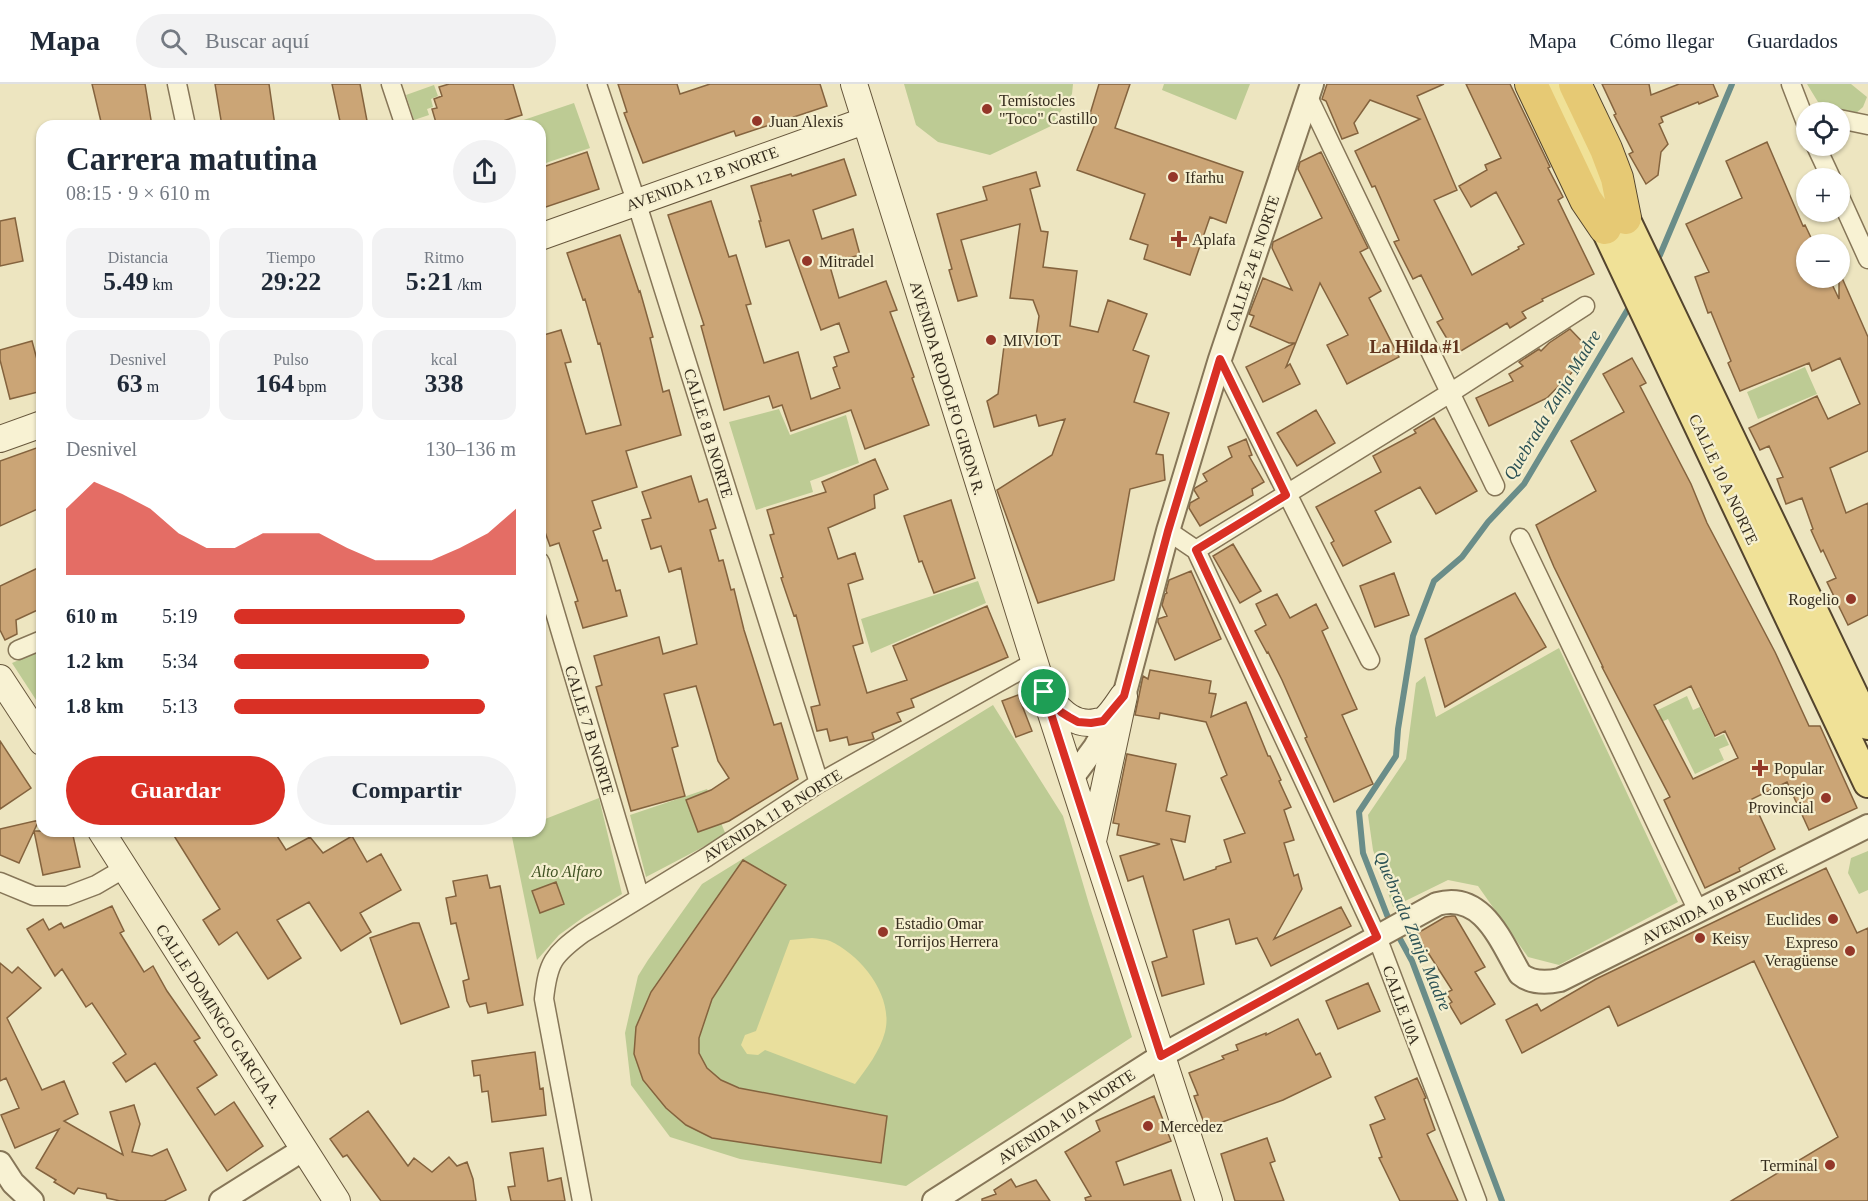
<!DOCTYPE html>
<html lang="es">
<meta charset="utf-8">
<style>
body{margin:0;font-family:"Times New Roman",serif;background:#f2f2f3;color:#1f2937;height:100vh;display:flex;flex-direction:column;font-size:22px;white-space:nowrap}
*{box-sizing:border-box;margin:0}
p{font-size:20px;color:#747a83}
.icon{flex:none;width:33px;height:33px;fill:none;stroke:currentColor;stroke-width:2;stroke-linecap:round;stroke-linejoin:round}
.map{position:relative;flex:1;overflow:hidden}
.sheet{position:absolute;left:36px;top:36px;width:510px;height:717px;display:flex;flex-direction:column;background:#fff;border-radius:18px;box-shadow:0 2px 4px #0004}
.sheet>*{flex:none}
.controls{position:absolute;left:1796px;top:18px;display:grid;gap:12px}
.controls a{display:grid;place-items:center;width:54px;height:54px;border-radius:50%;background:#fff;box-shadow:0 2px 4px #0004;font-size:30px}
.pin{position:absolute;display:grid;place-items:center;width:51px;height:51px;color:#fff;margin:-26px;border:3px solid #fff;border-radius:50%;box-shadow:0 2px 6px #0007}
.round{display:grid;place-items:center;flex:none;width:63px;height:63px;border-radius:32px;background:#f2f2f3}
.head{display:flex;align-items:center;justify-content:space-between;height:102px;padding:0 30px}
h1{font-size:33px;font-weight:600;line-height:45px}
.metrics{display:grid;grid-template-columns:repeat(3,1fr);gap:9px;height:102px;padding:6px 30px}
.metrics div{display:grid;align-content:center;border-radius:15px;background:#f2f2f3;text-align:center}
.metrics b{font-size:26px;font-weight:600}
.metrics small{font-size:16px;font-weight:400}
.metrics p{font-size:16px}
.chart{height:168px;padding:12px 30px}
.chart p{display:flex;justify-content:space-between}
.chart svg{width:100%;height:108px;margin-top:6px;fill:#d93025;opacity:.7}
.cta{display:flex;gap:12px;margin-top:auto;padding:12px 30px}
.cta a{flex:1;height:69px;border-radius:36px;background:#d93025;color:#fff;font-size:24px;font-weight:600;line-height:69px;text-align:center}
.cta a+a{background:#f2f2f3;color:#1f2937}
ul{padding:0 30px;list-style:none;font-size:20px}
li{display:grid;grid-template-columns:96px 72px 1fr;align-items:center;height:45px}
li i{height:15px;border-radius:8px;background:#d93025}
header{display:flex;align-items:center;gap:36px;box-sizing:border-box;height:84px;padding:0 30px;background:#fff;border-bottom:2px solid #e0e1e3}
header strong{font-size:28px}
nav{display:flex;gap:33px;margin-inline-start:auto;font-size:21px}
.search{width:420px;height:54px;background:#f2f2f3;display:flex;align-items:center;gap:15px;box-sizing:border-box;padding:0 21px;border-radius:33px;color:#747a83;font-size:22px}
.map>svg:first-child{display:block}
.green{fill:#bdcb94}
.sand{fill:#e9df9d}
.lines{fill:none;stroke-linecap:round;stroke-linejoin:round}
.stream{stroke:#6a8d89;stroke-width:6}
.building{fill:#cba576;stroke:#84633e;stroke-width:1.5;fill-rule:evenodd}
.minor-casing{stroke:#867658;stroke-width:21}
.tertiary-casing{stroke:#867658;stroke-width:26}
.secondary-casing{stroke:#67573c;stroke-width:28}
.primary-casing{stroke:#53442d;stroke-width:32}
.trunk-casing{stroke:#53442d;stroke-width:34}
.minor{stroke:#f8f2d3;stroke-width:18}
.tertiary{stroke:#f8f2d3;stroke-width:22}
.secondary{stroke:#f8f2d3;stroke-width:26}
.primary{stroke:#f0e197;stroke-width:28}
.trunk{stroke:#e6c974;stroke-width:32}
.route-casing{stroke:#fff;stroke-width:12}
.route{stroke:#d93025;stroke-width:8}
.poi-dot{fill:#943729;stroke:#f5efcf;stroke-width:2}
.labels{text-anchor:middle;stroke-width:4.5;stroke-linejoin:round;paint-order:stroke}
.poi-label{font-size:16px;fill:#352c1d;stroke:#f5efcf;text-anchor:start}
.street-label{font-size:16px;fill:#352c1d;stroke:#f5efcf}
.park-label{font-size:16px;font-style:italic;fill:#405223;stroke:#f5efcf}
.neighbourhood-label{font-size:18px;font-weight:bold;fill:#61341d;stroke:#f5efcf}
.water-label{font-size:18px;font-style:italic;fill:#2c5255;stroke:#f5efcf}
</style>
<header>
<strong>Mapa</strong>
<div class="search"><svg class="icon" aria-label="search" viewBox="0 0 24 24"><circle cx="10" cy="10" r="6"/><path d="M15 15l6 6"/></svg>Buscar aquí</div>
<nav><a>Mapa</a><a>Cómo llegar</a><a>Guardados</a></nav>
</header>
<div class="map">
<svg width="1868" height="1117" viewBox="0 0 1868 1117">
<rect width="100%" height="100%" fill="#ede5c0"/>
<!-- green -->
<path class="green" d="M904 0H1073L1072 10 1051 42 990 71 938 58 916 41Z
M1164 0H1250L1236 36 1162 6Z
M1807 0H1851L1867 13 1863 23 1855 30 1818 18Z
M434 1 438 12 431 15 433 23 427 25 429 31 414 36 406 11Z
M574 19 590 64 540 81V42H506Z
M1805 283 1817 310 1758 335 1747 308Z
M779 325 790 351 846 331 859 379 810 397 813 408 756 426 729 338Z
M978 497 986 519 871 569 861 535Z
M1559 564 1678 818 1559 881 1528 873 1478 802 1448 796 1393 823 1373 766 1368 731 1406 675 1416 599 1425 592 1436 633Z
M42 566V625L12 579Z
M1687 612 1693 626 1700 623 1715 654 1724 650 1729 661 1719 665 1724 676 1695 690 1668 635 1638 649 1633 638Z
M993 621 1063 732 1089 820 1132 953 906 1102 740 1075 670 1053 631 1001 625 949 638 892 648 876 702 800Z
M707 705 726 751 646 793 630 731Z
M599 714 622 810 585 832 559 851 537 876 511 748 540 747V737Z
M1868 767V806L1859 810 1848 789 1851 774Z"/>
<!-- sand -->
<path class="sand" d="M812 854C818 855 825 855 830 857 861 871 894 912 885 948 880 967 867 984 855 1000L765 966 758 971 747 970 741 961 745 951 756 947 790 856Z"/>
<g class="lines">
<!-- stream -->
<path class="stream" d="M1660 171 1732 0
M1502 1117 1412 877 1387 831 1363 769 1359 728 1396 672 1398 645 1413 552 1434 497 1462 473 1488 438 1524 400 1628 225"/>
</g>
<!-- building -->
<path class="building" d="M92 0H145L152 42H102Z
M215 0H269L275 42H222Z
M332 0H360L368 42H341Z
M449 0H513L522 31 487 42H437L432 25 437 24 434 15 442 12 439 3Z
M618 0H677L680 10 710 0H820L827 22 736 52 734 47 643 79 624 29 627 28Z
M1099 0H1130L1115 44 1243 88 1226 139 1210 133 1190 191 1144 175 1148 161 1130 155 1145 110 1077 86 1098 32 1090 30Z
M1327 0H1444L1417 12 1457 106 1434 116 1472 191 1519 165 1518 163 1524 160 1496 108 1471 123 1459 102 1487 86 1485 81 1501 74 1466 0H1510L1550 83 1548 84 1563 113 1558 116 1594 190 1542 215 1543 217 1522 228 1526 234 1510 244 1507 239 1456 270 1437 238 1443 235 1421 191 1413 195 1394 158 1399 156 1375 102 1372 103 1355 67 1420 35 1370 16 1354 39 1358 49 1342 55 1326 17 1322 15Z
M1602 0H1649L1651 11 1679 0H1713L1718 12 1699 20 1698 18 1661 33 1663 38 1659 40 1668 60 1661 68 1658 91 1646 100 1629 70 1633 68 1614 31 1616 30Z
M1767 58 1803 142 1805 141 1814 160H1806V194H1829L1839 215V187L1868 253V367L1830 384 1846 429 1868 419V531L1848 541 1827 498 1836 494 1823 466 1821 468 1811 446 1813 445 1802 414 1786 420 1777 395 1783 393 1769 362 1760 366 1749 344 1817 312 1828 335 1860 320 1840 274 1812 287 1809 279 1740 307 1728 279 1731 277 1711 228 1708 229 1695 193 1709 188 1686 140 1742 114 1726 77Z
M587 68 599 105 540 125V84Z
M1321 68 1368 164 1360 168 1381 207 1369 214 1399 273 1347 300 1327 261 1348 251 1320 199 1286 283 1290 280 1300 300 1263 318 1246 283 1295 259H1289L1250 242 1254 232 1249 230 1263 194 1292 206 1272 164 1273 158 1322 134 1298 85 1300 78Z
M844 75 856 111 813 126 822 155 853 145 860 171 829 179 839 214 886 197 897 226 890 228 914 293 912 294 929 341 865 365 851 326 791 347 782 321 773 324 769 312 724 326 701 242 704 241 668 131 711 117 729 173 736 171 751 220 746 221 764 279 798 268 811 315 840 304 833 284 837 282 834 273 849 268 839 239 821 246 789 156 766 163 759 137H761L751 102 791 90 792 92Z
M1036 88 1040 102 1030 105 1041 147 1048 148 1043 183 1077 187 1070 242 1098 248 1108 216 1147 230 1133 266 1149 272 1134 318 1169 329 1156 370 1163 371 1165 396 1130 405 1114 496 1038 519 997 406 1052 371 1065 335 1039 342 1036 331 994 343 987 317 998 310 1004 262 1036 253 1039 232 1033 216 1010 214 1020 140 961 156 977 212 958 217 949 186 952 185 937 130 987 116 983 103Z
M15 134 23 177 0 182V137Z
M620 151 639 208 640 207 653 253 650 254 663 308 669 306 681 351 626 367 637 403 592 417 601 444 593 447 603 477 607 476 616 507 620 506 627 532 583 544 575 518 578 517 559 459 550 462 540 434V252L561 246 571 278 565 279 586 350 621 341 600 259 598 260 585 215 583 216 567 169Z
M1570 245 1592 268 1547 314 1489 342 1476 314 1513 297 1509 290 1523 282 1519 278 1539 265 1541 267 1549 259Z
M32 257 42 294V307L10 315 0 276V266Z
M1632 274 1646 299 1640 302 1691 400 1707 439 1775 568 1809 642H1820L1857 724 1809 746 1787 698 1752 715 1775 765 1739 784 1740 787 1705 804 1664 716 1670 713 1602 583H1603L1554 483 1536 441 1596 407 1571 357 1624 328 1603 290ZM1691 602 1715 652 1725 647 1738 674 1693 695 1654 621Z
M1316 326 1335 359 1297 382 1277 349Z
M1434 334 1477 407 1436 430 1420 403 1375 427 1391 458 1343 482 1331 459 1334 457 1316 423 1381 388 1373 372 1416 349 1414 346Z
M1246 355 1252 371 1249 372 1264 398 1252 405 1253 411 1200 442 1189 424 1190 419 1199 414 1194 406 1195 404 1207 397 1203 390 1232 373 1228 363Z
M42 362V423L0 442V377Z
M875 375 888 405 874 411 875 424 828 444 838 475 855 469 863 495 848 500 863 559 853 562 867 609 907 596 893 562 987 522 1008 573 911 615 914 623 897 629 901 637 872 649 874 655 849 661 847 653 830 657 827 645 817 647 811 623 820 621 796 531 794 532 781 494 783 493 770 451 774 450 767 426 826 408 822 398Z
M691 392 699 418 707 415 716 444 710 446 719 477 723 476 731 506 734 505 744 546 774 641 781 639 798 695 729 737 698 748 686 716 711 706 729 694 718 677 696 602 664 610 678 662 672 664 685 712 631 727 596 603 602 601 594 572 659 553 663 570 697 560 681 484 669 488 661 462 651 465 642 436 651 434 642 408Z
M951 416 975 494 934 509 922 477 919 478 904 432Z
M1233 460 1261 507 1240 519 1213 472Z
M42 482V524L16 536 17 550 5 556 0 546V502Z
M1191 487 1221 555 1175 576 1158 538V535L1167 532 1162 521 1165 510 1167 509 1166 507 1169 496Z
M1394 489 1409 531 1375 543 1360 502Z
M1515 509 1546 563 1445 623 1425 555Z
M1277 510 1290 534 1316 520 1328 544 1322 547 1357 625 1342 631 1373 700 1334 718 1305 654 1307 653 1282 596 1268 568 1267 569 1255 547 1266 541 1256 520Z
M1150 586 1211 597 1209 609 1216 610 1211 633 1246 618 1268 672H1270L1281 696 1279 697 1291 723 1284 726 1294 756 1284 759 1294 792 1298 790 1302 805 1274 855 1341 823 1351 842 1271 882 1257 854 1236 860 1229 835 1193 846 1204 900 1162 912 1152 878 1167 873 1143 792 1128 797 1120 772 1160 760 1117 751 1119 740 1113 739 1127 670 1176 680 1166 727 1190 732 1185 758 1171 755 1184 796 1216 785V783L1231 778 1224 756 1245 749 1221 694 1227 691 1206 638 1160 629 1159 635 1135 631 1143 592 1148 595Z
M1018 611 1032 647 1016 653 1002 617Z
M0 657 31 704 0 725Z
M39 736 19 779 0 771V745Z
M34 747H72L80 783 43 791Z
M171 747H274L286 766 310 753 323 769 352 752 367 778 381 770 401 806 360 829 371 848 341 867 309 818 277 836 301 874 268 895 237 848 219 861 203 836 220 825Z
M743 776 786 801 712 915 699 954V969L707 984 721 996 739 1004 887 1032 881 1079 712 1054 686 1041 666 1024 643 996 634 970 636 943 651 908Z
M1826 784 1857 849 1868 844V1117H1731L1838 1053 1754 877 1618 942 1609 922 1522 969 1506 936 1537 920 1541 927 1596 895Z
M487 791 490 804 500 802 523 921 488 929 486 919 470 923 467 917 463 897 469 895 456 839 451 840 446 814 456 812 453 797Z
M556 798 564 820 540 829 532 807Z
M112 822 124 847 120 849 144 888 153 882 167 907 200 954 194 957 217 991 197 1004 215 1031 234 1018 263 1062 227 1087 155 979 126 998 113 979 126 970 92 919 86 923 62 885 55 892 27 845 43 835 49 846 61 839 64 844Z
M1452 832H1455L1485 883 1475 888 1495 920 1461 940 1449 920 1452 918 1446 909 1452 906 1416 850 1445 833Z
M413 839H419L449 923 401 940 370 854Z
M0 879 12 889 18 883 41 904 7 934 42 1006 64 997 78 1030 64 1037 123 1071 110 1028 134 1021 140 1040 132 1068 152 1072 167 1065 186 1106 164 1117H120L107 1114 106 1110 78 1104 74 1110 54 1098 56 1096 36 1084 59 1045 15 1064 1 1031 19 1024 6 994 0 997Z
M1368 899 1380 927 1338 945 1326 917Z
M1298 935 1316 971 1320 969 1331 993 1283 1016 1206 1044 1194 1012 1198 1011 1189 989 1224 975 1222 972 1238 966 1236 961 1266 949V951Z
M535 968 540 1005 543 1004 546 1031 492 1038 488 1007 482 1008 480 991 474 992 472 977Z
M1417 994 1426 1014 1424 1015 1435 1046 1427 1050 1458 1117H1400L1379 1074 1382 1073 1370 1041 1385 1035 1375 1013Z
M1154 1012 1171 1057 1116 1078 1124 1101 1171 1086 1181 1117H1086L1085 1114 1091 1112 1065 1068 1100 1047 1096 1037Z
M368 1027 408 1082 414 1074 432 1088 449 1073 457 1082 467 1078 473 1095 476 1117H381L347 1071 343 1073 330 1055Z
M1267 1054 1275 1077 1270 1079 1284 1117H1235L1221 1070Z
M543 1064 548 1097 561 1094 565 1117H511L508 1103 515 1102 510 1069Z
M1011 1095 1016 1103 1036 1096 1050 1117H982V1115L996 1110 994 1106Z"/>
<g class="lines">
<defs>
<path id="minor" d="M177 0 186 42
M391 0 405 42
M597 0 636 117 819 699
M1791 0 1806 39
M1308 13 1495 402
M1839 35 1868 41
M1816 62 1831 94
M1839 111 1868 175
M1220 275 1370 576
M1168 447 1196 466 1377 853 1477 1117
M1520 454 1698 827
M1196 466 1450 309 1585 222
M540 478 640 814
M18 566 42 556
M0 798 34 812H67L96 801 125 784
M582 1117 544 915C548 878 553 871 583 849L707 773 819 699 1035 578"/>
<path id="tertiary" d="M1072 694 1095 663 1124 612 1168 447 1220 275 1312 0
M0 1079 13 1099 32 1117
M221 1117 304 1065
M934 1117 1161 972 1437 820C1483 807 1501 858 1520 890 1531 899 1546 899 1560 896L1868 742"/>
<path id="secondary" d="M854 0 1044 608 1209 1117
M540 153 864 37
M0 355 42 340
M0 594 42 658
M1047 612C1060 626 1074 643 1096 638 1100 637 1102 638 1105 635 1112 629 1118 619 1123 612
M101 747 337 1117
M1093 757 1124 612"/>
<path id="primary" d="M1551 0 1592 88 1625 134 1868 641
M1600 122 1605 144 1868 699"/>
<path id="trunk" d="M1531 0 1586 116 1605 144
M1575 0 1606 65 1617 94 1625 134"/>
</defs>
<!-- minor casing -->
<use href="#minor" class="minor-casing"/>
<!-- tertiary casing -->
<use href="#tertiary" class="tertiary-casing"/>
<!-- secondary casing -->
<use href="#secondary" class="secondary-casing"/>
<!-- primary casing -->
<use href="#primary" class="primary-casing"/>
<!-- trunk casing -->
<use href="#trunk" class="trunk-casing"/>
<!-- minor -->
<use href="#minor" class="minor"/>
<!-- tertiary -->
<use href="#tertiary" class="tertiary"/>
<!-- secondary -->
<use href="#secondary" class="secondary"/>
<!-- primary -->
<use href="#primary" class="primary"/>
<!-- trunk -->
<use href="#trunk" class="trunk"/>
</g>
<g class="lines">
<defs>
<path id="route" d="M1220 275 1286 411 1196 466 1377 853 1161 972 1044 608 1061 628 1069 633 1078 638 1091 639 1103 637 1124 612 1168 447Z"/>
</defs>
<!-- route casing -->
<use href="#route" class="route-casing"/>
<!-- route -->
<use href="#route" class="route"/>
</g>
<!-- markers -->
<g class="poi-dot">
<circle cx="987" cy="25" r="6"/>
<circle cx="757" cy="37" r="6"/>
<circle cx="1173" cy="93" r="6"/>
<path d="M1176 146h6v6h6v6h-6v6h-6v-6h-6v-6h6z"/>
<circle cx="807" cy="177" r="6"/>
<circle cx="991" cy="256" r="6"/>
<circle cx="1851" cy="515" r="6"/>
<path d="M1757 675h6v6h6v6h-6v6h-6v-6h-6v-6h6z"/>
<circle cx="1826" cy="714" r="6"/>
<circle cx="1833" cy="835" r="6"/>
<circle cx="883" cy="848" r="6"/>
<circle cx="1700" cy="854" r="6"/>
<circle cx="1850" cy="867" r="6"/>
<circle cx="1148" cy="1042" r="6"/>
<circle cx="1830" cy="1081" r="6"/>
</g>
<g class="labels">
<!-- poi labels -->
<g class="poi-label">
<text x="999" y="22">Temístocles<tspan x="999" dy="18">"Toco" Castillo</tspan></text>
<text x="769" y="43">Juan Alexis</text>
<text x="1185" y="99">Ifarhu</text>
<text x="1192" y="161">Aplafa</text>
<text x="819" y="183">Mitradel</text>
<text x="1003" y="262">MIVIOT</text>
<text x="1839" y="521" text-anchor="end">Rogelio</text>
<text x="1774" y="690">Popular</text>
<text x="1814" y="711" text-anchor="end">Consejo<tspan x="1814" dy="18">Provincial</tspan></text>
<text x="1821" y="841" text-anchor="end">Euclides</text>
<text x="895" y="845">Estadio Omar<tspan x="895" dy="18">Torrijos Herrera</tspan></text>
<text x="1712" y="860">Keisy</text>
<text x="1838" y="864" text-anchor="end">Expreso<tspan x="1838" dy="18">Veragüense</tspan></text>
<text x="1160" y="1048">Mercedez</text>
<text x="1818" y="1087" text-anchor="end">Terminal</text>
</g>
<!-- street labels -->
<g class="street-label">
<text transform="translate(702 94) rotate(-20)" y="6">AVENIDA 12 B NORTE</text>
<text transform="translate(1252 179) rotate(-72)" y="6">CALLE 24 E NORTE</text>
<text transform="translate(948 304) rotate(73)" y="6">AVENIDA RODOLFO GIRON R.</text>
<text transform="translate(709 349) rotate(73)" y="6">CALLE 8 B NORTE</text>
<text transform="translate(1724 395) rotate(65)" y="6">CALLE 10 A NORTE</text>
<text transform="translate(590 646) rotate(73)" y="6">CALLE 7 B NORTE</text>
<text transform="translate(772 731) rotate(-32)" y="6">AVENIDA 11 B NORTE</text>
<text transform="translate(1714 819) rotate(-27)" y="6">AVENIDA 10 B NORTE</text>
<text transform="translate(1402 921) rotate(70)" y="6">CALLE 10A</text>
<text transform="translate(219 932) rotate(57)" y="6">CALLE DOMINGO GARCIA A.</text>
<text transform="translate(1066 1032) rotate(-33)" y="6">AVENIDA 10 A NORTE</text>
</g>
<!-- park labels -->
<g class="park-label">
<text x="567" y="793">Alto Alfaro</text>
</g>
<!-- neighbourhood labels -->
<g class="neighbourhood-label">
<text x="1415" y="269">La Hilda #1</text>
</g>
<!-- water labels -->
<g class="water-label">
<text transform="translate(1552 321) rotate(-59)" y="6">Quebrada Zanja Madre</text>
<text transform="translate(1413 847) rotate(67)" y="6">Quebrada Zanja Madre</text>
</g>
</g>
</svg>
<div class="controls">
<a><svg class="icon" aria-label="locate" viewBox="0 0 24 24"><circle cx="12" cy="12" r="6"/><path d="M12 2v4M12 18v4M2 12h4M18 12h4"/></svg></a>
<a>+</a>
<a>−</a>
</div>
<div class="pin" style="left:1044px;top:608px;background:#1e9e55"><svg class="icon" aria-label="arrive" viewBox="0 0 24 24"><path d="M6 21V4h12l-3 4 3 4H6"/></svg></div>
<section class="sheet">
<div class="head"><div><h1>Carrera matutina</h1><p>08:15 · 9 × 610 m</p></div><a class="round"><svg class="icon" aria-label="share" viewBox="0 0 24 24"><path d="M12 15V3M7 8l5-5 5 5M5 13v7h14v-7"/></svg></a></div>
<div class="metrics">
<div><p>Distancia</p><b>5.49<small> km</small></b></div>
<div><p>Tiempo</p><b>29:22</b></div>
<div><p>Ritmo</p><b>5:21<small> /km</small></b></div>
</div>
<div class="metrics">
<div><p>Desnivel</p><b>63<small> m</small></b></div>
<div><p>Pulso</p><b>164<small> bpm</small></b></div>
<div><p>kcal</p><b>338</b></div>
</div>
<div class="chart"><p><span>Desnivel</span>130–136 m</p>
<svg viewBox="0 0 160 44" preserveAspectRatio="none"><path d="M0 44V17L10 6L20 11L30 17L40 27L50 33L60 33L70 27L80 27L90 27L100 33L110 38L120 38L130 38L140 33L150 27L160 17V44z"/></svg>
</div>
<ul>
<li><b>610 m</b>5:19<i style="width:82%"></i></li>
<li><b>1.2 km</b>5:34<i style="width:69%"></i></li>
<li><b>1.8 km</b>5:13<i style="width:89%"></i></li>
</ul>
<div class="cta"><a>Guardar</a><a>Compartir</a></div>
</section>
</div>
